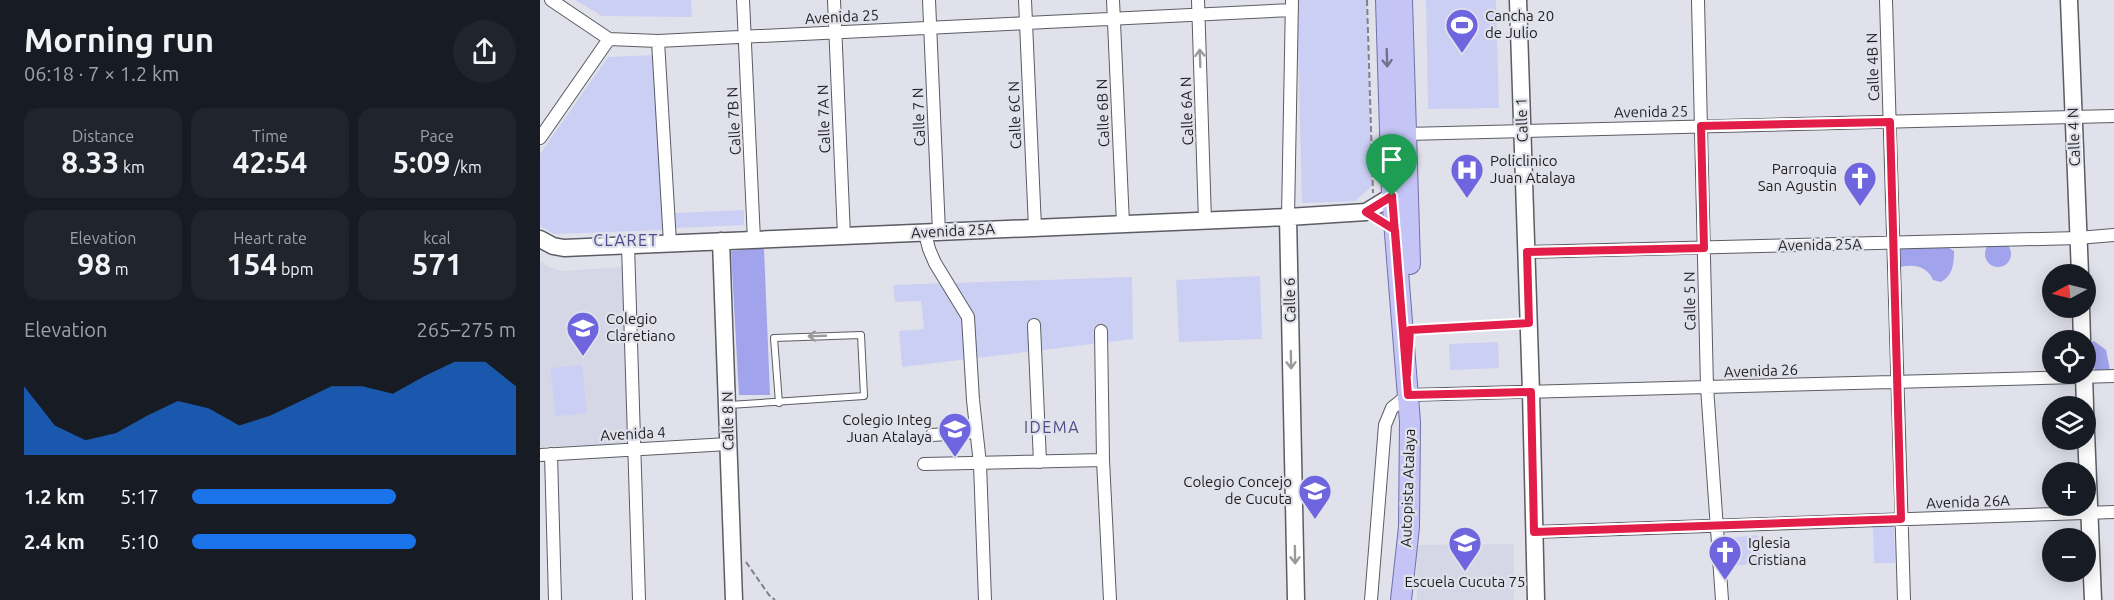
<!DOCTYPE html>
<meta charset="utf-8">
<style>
body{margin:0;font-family:Ubuntu,sans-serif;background:#20242c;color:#f1f3f6;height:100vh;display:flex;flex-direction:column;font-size:22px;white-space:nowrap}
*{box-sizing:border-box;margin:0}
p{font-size:20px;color:#9ea1a6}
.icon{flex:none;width:33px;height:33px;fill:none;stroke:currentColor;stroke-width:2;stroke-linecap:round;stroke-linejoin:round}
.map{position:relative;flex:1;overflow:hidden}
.sheet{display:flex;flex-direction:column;background:#171b24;width:540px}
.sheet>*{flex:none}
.needle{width:39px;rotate:263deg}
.tools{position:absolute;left:1502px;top:264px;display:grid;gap:12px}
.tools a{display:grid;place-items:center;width:54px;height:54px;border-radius:50%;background:#171b24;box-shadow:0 3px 15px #0003;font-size:30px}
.pin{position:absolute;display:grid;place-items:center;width:51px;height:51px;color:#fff;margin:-62px -26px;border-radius:50% 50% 50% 0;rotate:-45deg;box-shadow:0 0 6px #0007}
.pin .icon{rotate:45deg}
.round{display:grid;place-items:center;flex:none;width:63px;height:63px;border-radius:32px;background:#20242c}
.headline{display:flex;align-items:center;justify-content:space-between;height:102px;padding:0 24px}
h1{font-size:33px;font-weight:700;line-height:45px}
.metrics{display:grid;grid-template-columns:repeat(3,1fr);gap:9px;height:102px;padding:6px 24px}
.metrics div{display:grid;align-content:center;border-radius:15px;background:#20242c;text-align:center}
.metrics b{font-size:30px;font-weight:700}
.metrics small{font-size:16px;font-weight:400}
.metrics p{font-size:16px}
.chart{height:168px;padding:12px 24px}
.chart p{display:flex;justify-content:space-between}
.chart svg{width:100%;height:108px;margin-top:6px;fill:#1a73e8;opacity:.7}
ul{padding:0 24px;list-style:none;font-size:20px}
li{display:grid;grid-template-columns:96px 72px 1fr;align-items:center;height:45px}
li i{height:15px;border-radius:8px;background:#1a73e8}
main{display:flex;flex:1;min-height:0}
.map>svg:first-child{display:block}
.built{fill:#d5d7e7}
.green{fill:#cccff4}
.forest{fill:#a1a4ec}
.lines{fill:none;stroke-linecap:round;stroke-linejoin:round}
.lane-casing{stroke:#5b5c64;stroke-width:8}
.street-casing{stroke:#5b5c64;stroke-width:14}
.secondary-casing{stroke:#5b5c64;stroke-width:19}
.primary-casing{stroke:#7071a8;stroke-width:22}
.path{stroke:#828288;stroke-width:2;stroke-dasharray:6 3;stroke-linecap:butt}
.lane{stroke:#fff;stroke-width:6}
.street{stroke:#fff;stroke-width:12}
.secondary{stroke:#fff;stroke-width:16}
.primary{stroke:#c4c5f6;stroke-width:20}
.oneway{stroke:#9a9a9b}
.oneway2{stroke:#71728c}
.route-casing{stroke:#fff;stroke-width:12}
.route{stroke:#e11d48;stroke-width:8}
.labels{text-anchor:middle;stroke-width:4.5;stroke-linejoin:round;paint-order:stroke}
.poi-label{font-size:15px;fill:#1e1e21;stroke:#e0e1ea;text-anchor:start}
.street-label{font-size:15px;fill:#1e1e21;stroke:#e0e1ea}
.neighbourhood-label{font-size:16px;letter-spacing:1.5px;fill:#4d4c8a;stroke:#e0e1ea}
</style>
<main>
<section class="sheet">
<div class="headline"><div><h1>Morning run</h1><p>06:18 · 7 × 1.2 km</p></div><a class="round"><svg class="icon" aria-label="share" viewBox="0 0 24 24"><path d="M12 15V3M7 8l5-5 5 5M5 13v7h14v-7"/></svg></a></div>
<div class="metrics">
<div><p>Distance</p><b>8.33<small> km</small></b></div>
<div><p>Time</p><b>42:54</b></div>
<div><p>Pace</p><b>5:09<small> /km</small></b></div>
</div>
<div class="metrics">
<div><p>Elevation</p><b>98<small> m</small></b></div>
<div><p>Heart rate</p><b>154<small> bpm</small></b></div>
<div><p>kcal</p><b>571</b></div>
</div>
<div class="chart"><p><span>Elevation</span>265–275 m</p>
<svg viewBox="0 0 160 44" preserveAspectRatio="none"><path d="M0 44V16L10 32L20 38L30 35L40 28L50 22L60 25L70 32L80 28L90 22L100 16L110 16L120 19L130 12L140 6L150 6L160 16V44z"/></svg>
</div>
<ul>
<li><b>1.2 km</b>5:17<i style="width:63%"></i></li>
<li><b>2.4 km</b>5:10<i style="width:69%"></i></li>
</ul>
</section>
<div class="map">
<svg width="1574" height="600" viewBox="0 0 1574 600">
<rect width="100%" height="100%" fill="#e0e1ea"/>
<!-- built -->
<path class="built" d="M0 261 9 267 22 271 82 267 89 443 0 447Z
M974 544V600H877L876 545Z"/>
<!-- green -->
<path class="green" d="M35 0H151L152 17 62 16Z
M757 0H827L832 186 815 201 762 203Z
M886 0H956L959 108 888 109Z
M114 55 123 230 14 234 0 226V154L68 57Z
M204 210V225L135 228V213Z
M720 276 722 339 639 342 636 280Z
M592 277 593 339 362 367 359 331 384 329 381 301 355 302 353 285Z
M958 342 959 368 910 370 909 344Z
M42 365 47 413 16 416 10 368Z
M1354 522 1355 563H1334L1333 523Z
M1218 535 1221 563 1191 566 1188 538Z"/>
<!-- forest -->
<path class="forest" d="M1445 254a13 13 0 1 1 26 0a13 13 0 1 1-26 0Z
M1402 244 1414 251C1414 264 1413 275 1401 282L1393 280C1387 266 1374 264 1360 267L1355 250 1368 246Z
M224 248 230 395H199L191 251Z
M1554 341 1566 350 1570 370 1555 371 1552 356 1545 354V345Z"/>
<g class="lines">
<defs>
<path id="lane" d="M189 405 324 396 321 335 234 338 239 403"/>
<path id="street" d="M11 0 69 39
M203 0 214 240
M294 0 304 236
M389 0 399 232
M485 0 495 228
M573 0 583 224
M658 0 665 221
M1158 0 1167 387 1182 600
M1346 0 1364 600
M69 39 118 41 752 10
M118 41 130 243
M866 134 1574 116
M0 138 69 39
M748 217 752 0
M385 233 389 249 395 263 428 317 433 400 440 464 445 600
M88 245 99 600
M986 252 1538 238 1574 235
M494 325 500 462
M561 331 563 460 570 600
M392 435 436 432
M11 454 15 600
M0 455 188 444
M384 464 563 460
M994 532 1574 512
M831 600 845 425 852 408 868 395 1574 376"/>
<path id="secondary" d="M978 0 991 392 996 600
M1529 0 1540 274
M748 217 756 600
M0 239 13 246 24 248 748 217 826 212 852 196
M181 241 194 600
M1541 308 1542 340
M1544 374 1545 406
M1545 408 1553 600"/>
<path id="primary" d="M846 0 852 196 870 422 869 527 861 600
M862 0 870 264"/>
</defs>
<!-- lane casing -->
<use href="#lane" class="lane-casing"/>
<!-- street casing -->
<use href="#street" class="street-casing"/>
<!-- secondary casing -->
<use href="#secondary" class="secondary-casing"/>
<!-- primary casing -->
<use href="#primary" class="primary-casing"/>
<!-- path -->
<path class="path" d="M827 0 833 193
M878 329 974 324
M206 562 229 595 235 600"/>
<!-- lane -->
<use href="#lane" class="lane"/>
<!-- street -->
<use href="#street" class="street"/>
<!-- secondary -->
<use href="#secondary" class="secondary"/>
<!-- primary -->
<use href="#primary" class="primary"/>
</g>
<!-- one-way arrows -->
<defs><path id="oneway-shaft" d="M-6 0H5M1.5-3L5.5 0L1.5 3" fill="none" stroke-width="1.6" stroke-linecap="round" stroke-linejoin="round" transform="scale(1.5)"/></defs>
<g class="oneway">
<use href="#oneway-shaft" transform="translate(660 58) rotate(-92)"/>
<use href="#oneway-shaft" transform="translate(277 336) rotate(178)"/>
<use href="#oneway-shaft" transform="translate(751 360) rotate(89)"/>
<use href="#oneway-shaft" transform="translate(755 555) rotate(89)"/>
</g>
<use class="oneway2" href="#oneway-shaft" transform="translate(847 58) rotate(88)"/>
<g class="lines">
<defs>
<path id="route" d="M852 196 826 212 855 230 868 395 991 392 994 532 1361 519 1350 122 1161 126 1164 248 987 252 989 323 870 330 867 375C861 315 857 256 852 196"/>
</defs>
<!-- route casing -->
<use href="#route" class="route-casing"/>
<!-- route -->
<use href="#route" class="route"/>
</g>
<!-- icons -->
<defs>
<symbol id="stadium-pin" viewBox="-11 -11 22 30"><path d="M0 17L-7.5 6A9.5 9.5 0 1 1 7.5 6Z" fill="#6e65df" stroke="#e0e1ea"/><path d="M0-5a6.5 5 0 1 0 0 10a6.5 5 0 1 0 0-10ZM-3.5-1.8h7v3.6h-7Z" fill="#fff"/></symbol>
<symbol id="hospital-pin" viewBox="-11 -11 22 30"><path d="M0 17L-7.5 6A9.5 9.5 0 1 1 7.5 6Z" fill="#6e65df" stroke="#e0e1ea"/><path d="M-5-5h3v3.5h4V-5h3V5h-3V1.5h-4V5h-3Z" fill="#fff"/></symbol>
<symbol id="church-pin" viewBox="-11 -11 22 30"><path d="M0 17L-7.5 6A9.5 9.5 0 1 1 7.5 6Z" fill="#6e65df" stroke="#e0e1ea"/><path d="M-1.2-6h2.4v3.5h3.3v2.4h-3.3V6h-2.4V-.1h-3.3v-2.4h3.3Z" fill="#fff"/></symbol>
<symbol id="school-pin" viewBox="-11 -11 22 30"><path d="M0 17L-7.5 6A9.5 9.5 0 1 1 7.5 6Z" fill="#6e65df" stroke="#e0e1ea"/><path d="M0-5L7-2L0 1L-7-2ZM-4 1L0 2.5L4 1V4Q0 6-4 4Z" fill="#fff"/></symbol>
</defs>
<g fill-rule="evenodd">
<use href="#stadium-pin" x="903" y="6" width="38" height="52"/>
<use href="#hospital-pin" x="908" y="151" width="38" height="52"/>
<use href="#church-pin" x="1301" y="159" width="38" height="52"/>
<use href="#school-pin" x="24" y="309" width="38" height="52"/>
<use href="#school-pin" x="396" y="410" width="38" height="52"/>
<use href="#school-pin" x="756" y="472" width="38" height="52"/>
<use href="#school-pin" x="906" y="524" width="38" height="52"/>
<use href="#church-pin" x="1166" y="533" width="38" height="52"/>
</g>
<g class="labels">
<!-- poi labels -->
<g class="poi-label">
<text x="945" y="21">Cancha 20<tspan x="945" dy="17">de Julio</tspan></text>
<text x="950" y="166">Policlinico<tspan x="950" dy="17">Juan Atalaya</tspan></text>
<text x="1297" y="174" text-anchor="end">Parroquia<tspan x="1297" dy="17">San Agustin</tspan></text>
<text x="66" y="324">Colegio<tspan x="66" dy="17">Claretiano</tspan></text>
<text x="392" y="425" text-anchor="end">Colegio Integ<tspan x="392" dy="17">Juan Atalaya</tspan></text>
<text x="752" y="487" text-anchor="end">Colegio Concejo<tspan x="752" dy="17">de Cucuta</tspan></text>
<text x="1208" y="548">Iglesia<tspan x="1208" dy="17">Cristiana</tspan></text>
<text x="925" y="587" text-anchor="middle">Escuela Cucuta 75</text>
</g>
<!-- street labels -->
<g class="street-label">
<text transform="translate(302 17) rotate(-3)" y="5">Avenida 25</text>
<text transform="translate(1333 67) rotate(-92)" y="5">Calle 4B N</text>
<text transform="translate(647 111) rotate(-92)" y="5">Calle 6A N</text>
<text transform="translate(1111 112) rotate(-1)" y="5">Avenida 25</text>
<text transform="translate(563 113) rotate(-92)" y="5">Calle 6B N</text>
<text transform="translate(475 115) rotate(-92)" y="5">Calle 6C N</text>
<text transform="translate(379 117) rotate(-92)" y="5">Calle 7 N</text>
<text transform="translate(284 119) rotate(-92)" y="5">Calle 7A N</text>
<text transform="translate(982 120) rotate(-92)" y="5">Calle 1</text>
<text transform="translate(194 121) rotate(-93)" y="5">Calle 7B N</text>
<text transform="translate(1534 137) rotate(-92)" y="5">Calle 4 N</text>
<text transform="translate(413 231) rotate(-3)" y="5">Avenida 25A</text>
<text transform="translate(1280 245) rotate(-1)" y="5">Avenida 25A</text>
<text transform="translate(750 300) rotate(-91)" y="5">Calle 6</text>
<text transform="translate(1150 301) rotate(-91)" y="5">Calle 5 N</text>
<text transform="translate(1221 371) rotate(-2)" y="5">Avenida 26</text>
<text transform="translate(188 421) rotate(-91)" y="5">Calle 8 N</text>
<text transform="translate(93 434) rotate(-3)" y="5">Avenida 4</text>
<text transform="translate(868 488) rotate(-88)" y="5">Autopista Atalaya</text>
<text transform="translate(1428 502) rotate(-2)" y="5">Avenida 26A</text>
</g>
<!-- neighbourhood labels -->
<g class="neighbourhood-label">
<text x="86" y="246">CLARET</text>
<text x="512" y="433">IDEMA</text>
</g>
</g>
</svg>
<div class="tools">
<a><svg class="needle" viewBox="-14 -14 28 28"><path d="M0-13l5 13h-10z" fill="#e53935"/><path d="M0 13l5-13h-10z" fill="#9ea1a6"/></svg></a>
<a><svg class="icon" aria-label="locate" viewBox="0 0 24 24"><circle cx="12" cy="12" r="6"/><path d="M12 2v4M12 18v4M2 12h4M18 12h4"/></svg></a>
<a><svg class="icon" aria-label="layers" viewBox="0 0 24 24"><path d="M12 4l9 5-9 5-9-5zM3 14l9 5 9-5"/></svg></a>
<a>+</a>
<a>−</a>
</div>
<div class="pin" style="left:852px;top:196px;background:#1e9e55"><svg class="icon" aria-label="arrive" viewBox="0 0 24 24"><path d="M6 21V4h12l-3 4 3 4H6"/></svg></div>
</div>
</main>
